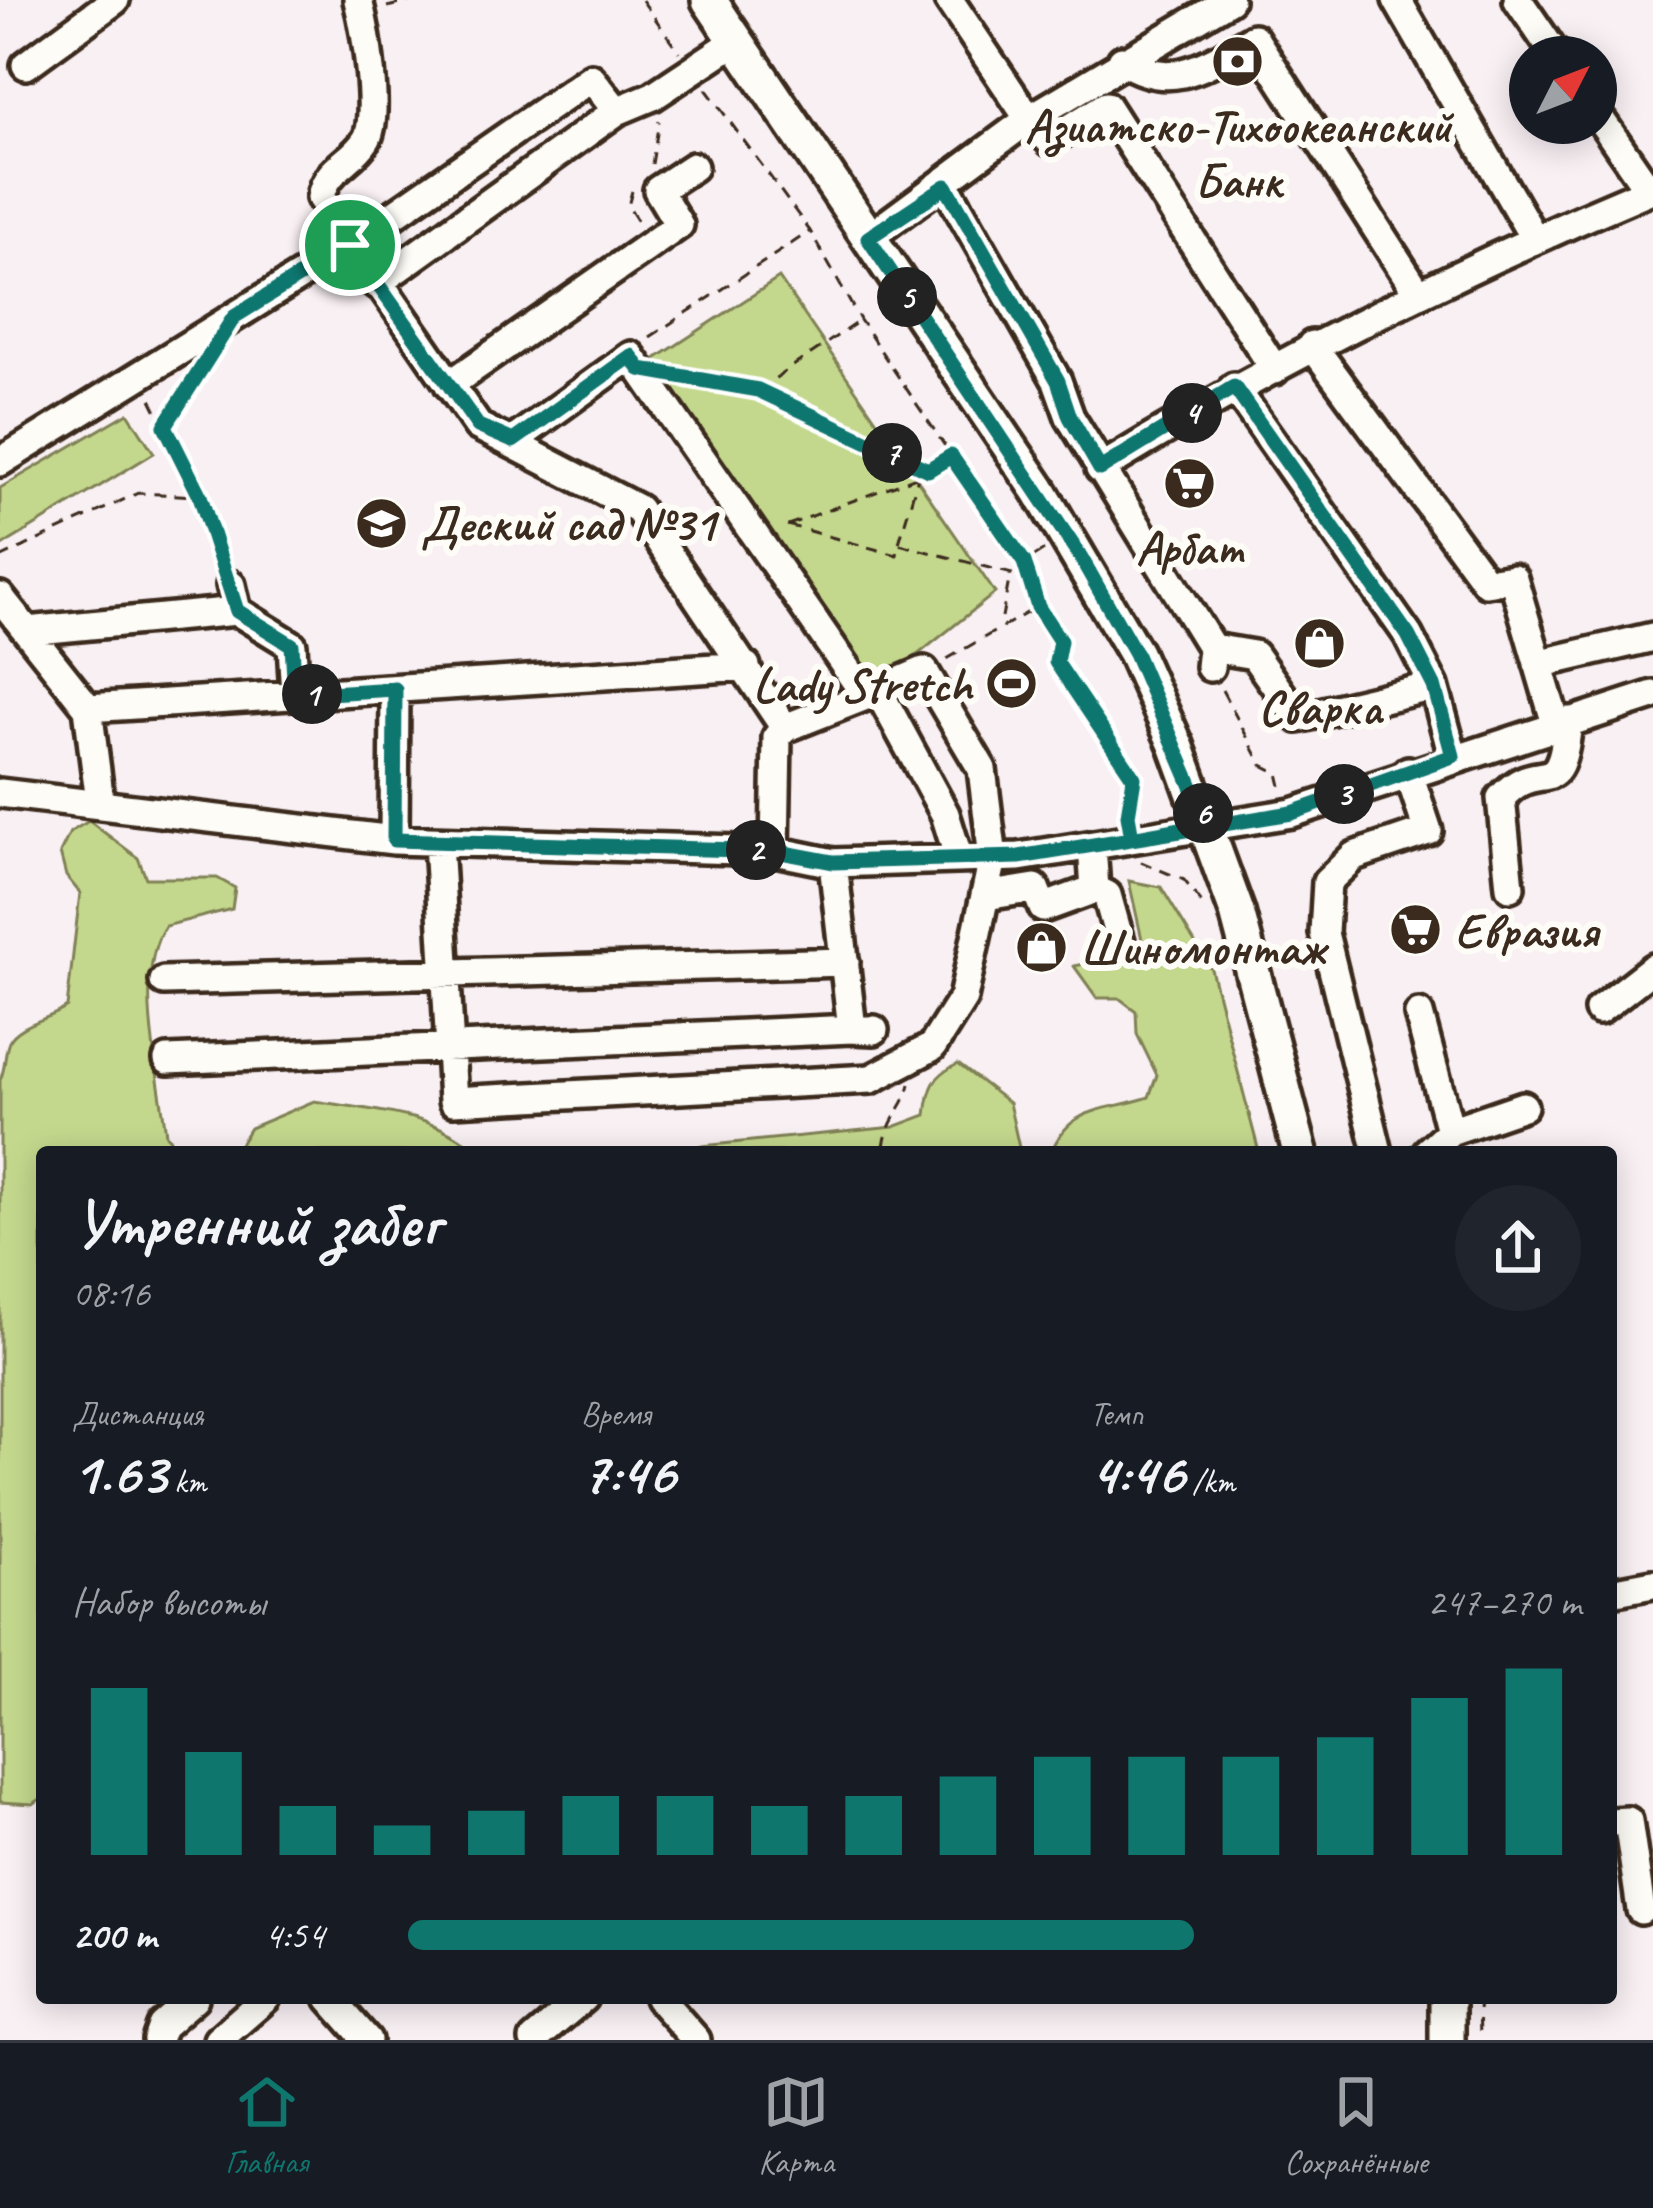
<!DOCTYPE html>
<html lang="ru">
<meta charset="utf-8">
<style>
body{margin:0;font-family:Caveat,sans-serif;background:#20242c;color:#f1f3f6;height:100vh;display:flex;flex-direction:column;font-size:45px;white-space:nowrap}
*{box-sizing:border-box;margin:0}
p{font-size:39px;color:#9ea1a6}
.icon{flex:none;width:66px;height:66px;fill:none;stroke:currentColor;stroke-width:2;stroke-linecap:round;stroke-linejoin:round}
.map{position:relative;flex:1;overflow:hidden}
.details{position:absolute;left:36px;top:1146px;width:1581px;height:858px;display:flex;flex-direction:column;background:#171b24;border-radius:12px;box-shadow:0 6px 30px #0003}
.details>*{flex:none}
.needle{width:78px;rotate:48deg}
.buttons{position:absolute;left:1509px;top:36px;display:grid;gap:24px}
.buttons a{display:grid;place-items:center;width:108px;height:108px;border-radius:50%;background:#171b24;box-shadow:0 6px 30px #0003;font-size:60px}
.pin{position:absolute;display:grid;place-items:center;width:102px;height:102px;color:#fff;margin:-51px;border:6px solid #fff;border-radius:50%;box-shadow:0 3px 12px #0007}
.km{position:absolute;width:60px;height:60px;margin:-30px;border-radius:50%;background:#222;color:#fff;font-size:33px;line-height:60px;text-align:center}
.round{display:grid;place-items:center;flex:none;width:126px;height:126px;border-radius:63px;background:#20242c}
.summary{display:flex;align-items:center;justify-content:space-between;height:204px;padding:0 36px}
h1{font-size:66px;font-weight:700;line-height:90px}
.stats{display:grid;grid-template-columns:repeat(3,1fr);gap:18px;height:204px;padding:12px 36px}
.stats div{display:grid;align-content:center}
.stats b{font-size:60px;font-weight:700}
.stats small{font-size:33px;font-weight:400}
.stats p{font-size:33px}
.chart{height:336px;padding:24px 36px}
.chart p{display:flex;justify-content:space-between}
.chart svg{width:100%;height:216px;margin-top:12px;stroke:#0f766e;stroke-width:6}
ul{padding:0 36px;list-style:none;font-size:39px}
li{display:grid;grid-template-columns:192px 144px 1fr;align-items:center;height:90px}
li i{height:30px;border-radius:15px;background:#0f766e}
.tab-bar{display:flex;justify-content:space-around;align-items:center;height:168px;border-top:3px solid #363941;background:#171b24;font-size:33px;color:#9ea1a6}
.tab-bar a{display:grid;justify-items:center;gap:6px}
.tab-bar .current{color:#0f766e}
.map>svg:first-child{display:block}
.green{fill:#c4d88d;stroke:#808156;stroke-width:3}
.lines{fill:none;stroke-linecap:round;stroke-linejoin:round}
.minor-casing{stroke:#3b2a1e;stroke-width:36}
.major-casing{stroke:#3b2a1e;stroke-width:42}
.path{stroke:#3b2a1e;stroke-width:3;stroke-dasharray:12 9;stroke-linecap:butt}
.minor{stroke:#fdfcf7;stroke-width:27}
.major{stroke:#fdfcf7;stroke-width:33}
.route-casing{stroke:#fff;stroke-width:24}
.route{stroke:#0f766e;stroke-width:15}
.labels{text-anchor:middle;stroke-width:12;stroke-linejoin:round;paint-order:stroke}
.poi-label{font-size:48px;font-weight:bold;fill:#3b2a1e;stroke:#fdfcf7}
</style>
<div class="map">
<svg width="1653" height="2040" viewBox="0 0 1653 2040">
<rect width="100%" height="100%" fill="#f9f0f4"/>
<filter id="ink" filterUnits="userSpaceOnUse"><feTurbulence type="fractalNoise" baseFrequency=".00833" numOctaves="2"/><feDisplacementMap in="SourceGraphic" scale="24" xChannelSelector="R" yChannelSelector="G"/><feConvolveMatrix kernelMatrix="1 2 1 2 8 2 1 2 1" color-interpolation-filters="sRGB"/></filter>
<g filter="url(#ink)">
<!-- green -->
<path class="green" d="M779 278 995 593 866 696 640 369Z
M128 413 154 453 0 547V488Z
M89 821 138 858 146 878H217L235 888 232 909 165 926C133 974 160 1078 166 1135L181 1152H42V1798L33 1804 0 1802V1080C6 1068 4 1053 9 1042 18 1024 51 1019 67 1007L80 893 66 876 60 853 70 832Z
M1129 881 1161 887 1211 969 1259 1152H1051C1071 1105 1104 1112 1149 1097L1157 1075 1137 1034 1136 1011 1119 998H1097L1074 966 1145 953Z
M958 1064 1009 1103 1020 1152H641L894 1127 926 1115C929 1088 933 1075 958 1064Z
M314 1101C370 1110 436 1113 478 1152H235L250 1128Z"/>
<g class="lines">
<defs>
<path id="minor" d="M358 0C365 27 381 117 366 140 351 164 325 168 321 198L478 426 638 509 785 728 777 737 775 851
M949 0 1029 119 1050 141 1106 106 1275 370
M1397 0 1534 238
M1518 0 1557 57
M1122 60C1172 93 1208 64 1254 38L1418 293
M26 65 115 0
M946 186 1057 381 1070 417 1212 648 1210 667
M868 238 1029 119 1229 0
M376 284 617 111
M1312 345 1486 582 1513 578 1556 724
M449 385 679 225 658 190 693 167
M1234 387 1408 635 1434 686 1453 756
M513 441 631 356 866 696 785 728
M0 462 350 245 591 78 617 111 653 96 736 41
M1100 469C1276 361 1458 270 1649 190L1596 113
M231 585 237 611 292 645 295 695
M0 597 88 708 100 802
M27 631 237 611
M1212 648 1254 655 1298 718 1434 686
M1538 664 1653 637
M880 694 945 814 959 859
M88 708 746 666
M0 793 394 840 775 851 833 863 1019 857 1292 813 1653 695
M394 840 395 689
M438 842 453 1101 871 1079 932 1047 963 998 993 858 982 769 924 671 866 696
M833 863 852 1029 874 1030
M1510 887 1501 798C1541 753 1560 808 1568 721
M1095 889 1107 895 1120 941
M986 896 1035 888 1043 908 1095 889 1092 846
M164 981 845 962
M1599 1010 1653 968
M1419 1014 1450 1131
M168 1060 852 1029
M1378 1152 1324 933 1327 882 1354 856 1428 831 1408 771
M1427 1152 1450 1131 1523 1106
M1611 1592 1653 1584
M1611 1822 1628 1821 1641 1910
M330 1998 367 2040
M659 1998 696 2040
M157 2040 162 2026 194 1998
M218 2040 266 1998
M534 2040 583 1998"/>
<path id="major" d="M709 0 1039 490 1135 653 1176 745 1237 912 1300 1152
M1447 1998V2040"/>
</defs>
<!-- minor casing -->
<use href="#minor" class="minor-casing"/>
<!-- major casing -->
<use href="#major" class="major-casing"/>
<!-- path -->
<path class="path" d="M642 0 679 52
M387 7 416 0
M706 89 810 231 860 320 1024 563 1038 607 1060 641 1056 662 1134 778 1128 813
M652 164 659 121
M632 191 628 206 640 225
M650 337 809 232
M677 376 758 390 928 470
M758 390 859 321
M151 399 199 496
M166 424 202 366
M787 525 897 555 899 544 1016 575 1024 563 1044 550
M788 525 919 476 950 457
M899 543 918 477
M0 558 138 493 199 496 224 564
M1002 617 1010 575
M947 659 1037 607
M1222 690 1262 765 1278 773 1281 786
M1141 862 1184 880 1204 906
M862 1152 884 1146C889 1116 904 1109 910 1084
M1479 1998 1480 2040"/>
<!-- minor -->
<use href="#minor" class="minor"/>
<!-- major -->
<use href="#major" class="major"/>
</g>
</g>
<g class="lines" filter="url(#ink)">
<defs>
<path id="route" d="M350 245 234 317 165 426 200 496 237 611 292 645 295 695 395 689 394 840 775 851 833 862 1019 857 1292 813 1453 756 1434 686 1408 635 1234 387 1100 469 1070 417 1058 381 946 186 868 238 1080 556 1135 653 1208 824 1132 838 1128 815 1134 778 1056 662 1060 641 1038 607 1024 562 951 456 928 470 758 390 640 369 631 356 513 441 478 426 350 245"/>
</defs>
<!-- route casing -->
<use href="#route" class="route-casing"/>
<!-- route -->
<use href="#route" class="route"/>
</g>
<!-- icons -->
<defs>
<symbol id="bank-disc" viewBox="-11 -11 22 22"><circle r="9.5" fill="#3b2a1e" stroke="#fdfcf7"/><path d="M-6-4H6V4H-6ZM0-2.3a2.3 2.3 0 1 0 0 4.6a2.3 2.3 0 1 0 0-4.6Z" fill="#fff"/></symbol>
<symbol id="supermarket-disc" viewBox="-11 -11 22 22"><circle r="9.5" fill="#3b2a1e" stroke="#fdfcf7"/><path d="M-6-5.5h2.5l.6 2H6L4.5 2H-2.5L-4.4-4H-6ZM-1.5 3.2a1.3 1.3 0 1 0 .1 0ZM3 3.2a1.3 1.3 0 1 0 .1 0Z" fill="#fff"/></symbol>
<symbol id="school-disc" viewBox="-11 -11 22 22"><circle r="9.5" fill="#3b2a1e" stroke="#fdfcf7"/><path d="M0-5L7-2L0 1L-7-2ZM-4 1L0 2.5L4 1V4Q0 6-4 4Z" fill="#fff"/></symbol>
<symbol id="shop-disc" viewBox="-11 -11 22 22"><circle r="9.5" fill="#3b2a1e" stroke="#fdfcf7"/><path d="M-5-2.5h2.3a2.7 3.5 0 0 1 5.4 0H5L5.5 6h-11ZM-1.5-2.5h3a1.5 2.3 0 0 0-3 0Z" fill="#fff"/></symbol>
<symbol id="stadium-disc" viewBox="-11 -11 22 22"><circle r="9.5" fill="#3b2a1e" stroke="#fdfcf7"/><path d="M0-5a6.5 5 0 1 0 0 10a6.5 5 0 1 0 0-10ZM-3.5-1.8h7v3.6h-7Z" fill="#fff"/></symbol>
</defs>
<g fill-rule="evenodd">
<use href="#bank-disc" x="1208" y="32" width="59" height="59"/>
<use href="#supermarket-disc" x="1160" y="454" width="59" height="59"/>
<use href="#school-disc" x="352" y="494" width="59" height="59"/>
<use href="#shop-disc" x="1290" y="614" width="59" height="59"/>
<use href="#stadium-disc" x="982" y="654" width="59" height="59"/>
<use href="#supermarket-disc" x="1386" y="900" width="59" height="59"/>
<use href="#shop-disc" x="1012" y="918" width="59" height="59"/>
</g>
<g class="labels">
<!-- poi labels -->
<g class="poi-label">
<text x="1238" y="142">Азиатско-Тихоокеанский<tspan x="1238" dy="55">Банк</tspan></text>
<text x="421" y="540" text-anchor="start">Деский сад №31</text>
<text x="1190" y="564">Арбат</text>
<text x="972" y="701" text-anchor="end">Lady Stretch</text>
<text x="1320" y="724">Сварка</text>
<text x="1455" y="947" text-anchor="start">Евразия</text>
<text x="1080" y="964" text-anchor="start">Шиномонтаж</text>
</g>
</g>
</svg>
<div class="buttons">
<a><svg class="needle" viewBox="-14 -14 28 28"><path d="M0-13l5 13h-10z" fill="#e53935"/><path d="M0 13l5-13h-10z" fill="#9ea1a6"/></svg></a>
</div>
<div class="pin" style="left:350px;top:245px;background:#1e9e55"><svg class="icon" aria-label="arrive" viewBox="0 0 24 24"><path d="M6 21V4h12l-3 4 3 4H6"/></svg></div>
<b class="km" style="left:312px;top:694px">1</b>
<b class="km" style="left:756px;top:850px">2</b>
<b class="km" style="left:1344px;top:794px">3</b>
<b class="km" style="left:1192px;top:413px">4</b>
<b class="km" style="left:907px;top:297px">5</b>
<b class="km" style="left:1203px;top:813px">6</b>
<b class="km" style="left:892px;top:453px">7</b>
<section class="details">
<div class="summary"><div><h1>Утренний забег</h1><p>08:16</p></div><a class="round"><svg class="icon" aria-label="share" viewBox="0 0 24 24"><path d="M12 15V3M7 8l5-5 5 5M5 13v7h14v-7"/></svg></a></div>
<div class="stats">
<div><p>Дистанция</p><b>1.63<small> km</small></b></div>
<div><p>Время</p><b>7:46</b></div>
<div><p>Темп</p><b>4:46<small> /km</small></b></div>
</div>
<div class="chart"><p><span>Набор высоты</span>247–270 m</p>
<svg viewBox="0 0 160 44" preserveAspectRatio="none"><path d="M5 44V10M15 44V23M25 44V34M35 44V38M45 44V35M55 44V32M65 44V32M75 44V34M85 44V32M95 44V28M105 44V24M115 44V24M125 44V24M135 44V20M145 44V12M155 44V6"/></svg>
</div>
<ul>
<li><b>200 m</b>4:54<i style="width:67%"></i></li>
</ul>
</section>
</div>
<nav class="tab-bar">
<a class="current"><svg class="icon" aria-label="home" viewBox="0 0 24 24"><path d="M3 11l9-7 9 7M6 9v11h12V9"/></svg>Главная</a>
<a><svg class="icon" aria-label="map" viewBox="0 0 24 24"><path d="M3 6l6-2 6 2 6-2v14l-6 2-6-2-6 2zM9 4v14M15 6v14"/></svg>Карта</a>
<a><svg class="icon" aria-label="saved" viewBox="0 0 24 24"><path d="M7 4h10v16l-5-4-5 4z"/></svg>Сохранённые</a>
</nav>
